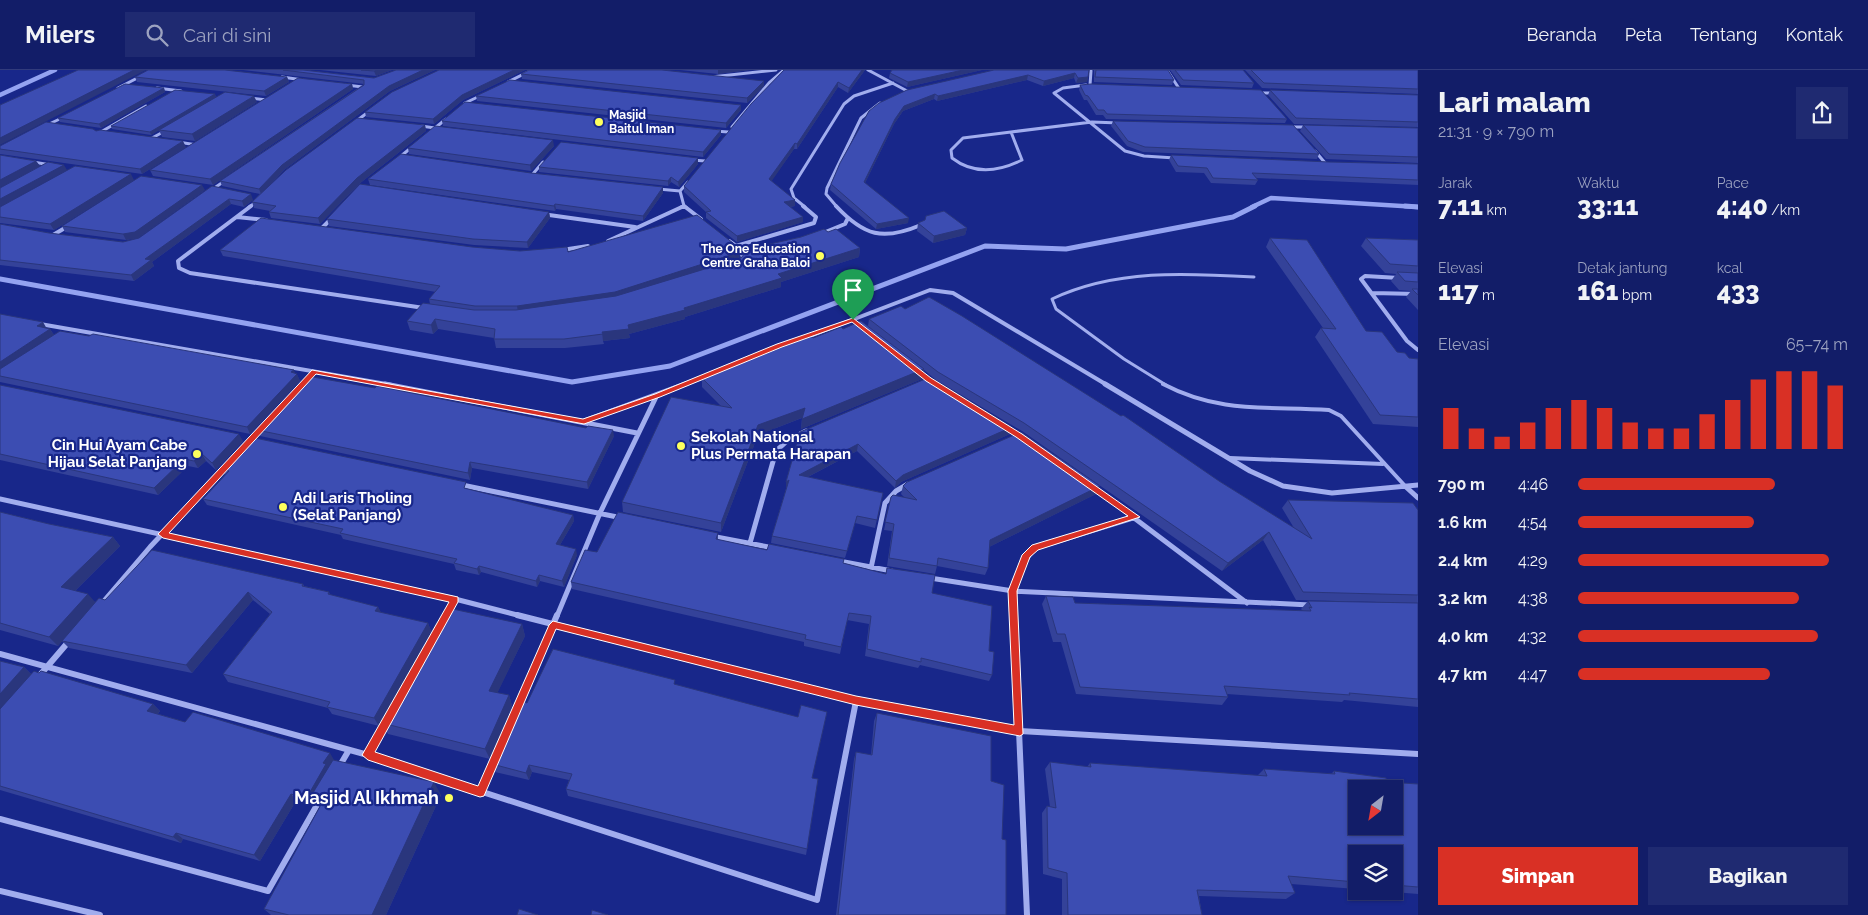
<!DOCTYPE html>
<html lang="id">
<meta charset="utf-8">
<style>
body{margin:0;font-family:Raleway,sans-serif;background:#1f2a71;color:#f1f3f6;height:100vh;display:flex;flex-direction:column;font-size:19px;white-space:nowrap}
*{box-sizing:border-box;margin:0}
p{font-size:16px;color:#9ca2c0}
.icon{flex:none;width:28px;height:28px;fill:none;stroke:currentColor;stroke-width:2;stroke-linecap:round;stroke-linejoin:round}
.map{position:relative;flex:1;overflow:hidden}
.details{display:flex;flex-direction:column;background:#121d68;width:450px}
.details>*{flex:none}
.needle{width:32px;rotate:211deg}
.buttons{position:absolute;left:1348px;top:710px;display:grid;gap:10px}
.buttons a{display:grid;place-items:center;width:55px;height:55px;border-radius:0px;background:#121d68;box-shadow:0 1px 4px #0004,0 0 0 1px #313b7c;font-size:25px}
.pin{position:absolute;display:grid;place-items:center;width:42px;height:42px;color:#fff;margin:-51px -21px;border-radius:50% 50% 50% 0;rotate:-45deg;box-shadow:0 0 5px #0007}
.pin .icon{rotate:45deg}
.round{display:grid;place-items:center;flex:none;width:52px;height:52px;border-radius:0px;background:#1f2a71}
.headline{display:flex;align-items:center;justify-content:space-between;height:85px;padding:0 20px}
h1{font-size:28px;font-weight:800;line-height:38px}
.figures{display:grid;grid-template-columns:repeat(3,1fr);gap:8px;height:85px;padding:5px 20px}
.figures div{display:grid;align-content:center}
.figures b{font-size:25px;font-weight:800}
.figures small{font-size:14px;font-weight:400}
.figures p{font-size:14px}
.chart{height:140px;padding:10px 20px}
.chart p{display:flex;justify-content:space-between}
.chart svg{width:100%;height:90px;margin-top:5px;stroke:#d93025;stroke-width:6}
.button{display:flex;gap:10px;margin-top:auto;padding:10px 20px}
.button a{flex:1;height:58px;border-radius:0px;background:#d93025;color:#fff;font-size:20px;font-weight:800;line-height:58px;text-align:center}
.button a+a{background:#1f2a71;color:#f1f3f6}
ul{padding:0 20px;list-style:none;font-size:16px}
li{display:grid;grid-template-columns:80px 60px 1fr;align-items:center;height:38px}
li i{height:12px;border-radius:6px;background:#d93025}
header{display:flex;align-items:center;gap:30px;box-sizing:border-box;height:70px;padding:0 25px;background:#121d68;border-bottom:1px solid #313b7c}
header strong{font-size:24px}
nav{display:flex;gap:28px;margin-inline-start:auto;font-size:18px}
.search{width:350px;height:45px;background:#1f2a71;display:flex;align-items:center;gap:12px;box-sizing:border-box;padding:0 18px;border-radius:0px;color:#9ca2c0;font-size:19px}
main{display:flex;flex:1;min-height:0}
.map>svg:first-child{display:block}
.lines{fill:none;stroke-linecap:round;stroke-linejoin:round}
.stream-far1{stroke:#94a3f1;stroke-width:4.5}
.stream{stroke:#94a3f1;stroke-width:5}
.service-far1{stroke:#a1adee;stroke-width:3}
.service{stroke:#a1adee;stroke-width:4}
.minor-far3{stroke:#a1adee;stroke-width:3}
.minor-far2{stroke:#a1adee;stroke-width:4}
.minor-far1{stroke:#a1adee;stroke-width:5}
.minor{stroke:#a1adee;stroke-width:6}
.wall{fill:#344299}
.shaded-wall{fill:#2a367d}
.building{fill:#3c4db2;stroke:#2a367d;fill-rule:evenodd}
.route{fill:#d93025;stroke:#fff;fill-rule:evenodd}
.poi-dot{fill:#fdff5e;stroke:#18278a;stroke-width:2}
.labels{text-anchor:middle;stroke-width:4.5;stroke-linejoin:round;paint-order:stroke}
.far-poi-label{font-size:12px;font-weight:bold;fill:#fff;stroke:#18278a;text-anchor:start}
.poi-label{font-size:15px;font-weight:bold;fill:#fff;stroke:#18278a;text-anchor:start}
.near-poi-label{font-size:18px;font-weight:bold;fill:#fff;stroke:#18278a;text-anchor:end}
</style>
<header>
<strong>Milers</strong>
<div class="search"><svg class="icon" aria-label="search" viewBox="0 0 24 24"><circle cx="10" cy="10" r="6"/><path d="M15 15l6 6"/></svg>Cari di sini</div>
<nav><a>Beranda</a><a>Peta</a><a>Tentang</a><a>Kontak</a></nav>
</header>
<main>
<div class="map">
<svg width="1418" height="845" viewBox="0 0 1418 845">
<rect width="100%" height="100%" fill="#18278a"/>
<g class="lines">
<!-- stream-far1 -->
<path class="stream-far1" d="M0 25 55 0
M1252 137 1271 128 1418 137"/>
<!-- stream -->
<path class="stream" d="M1405 136 1418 137
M0 209 572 312 670 296 985 176 1066 179 1233 147 1255 136"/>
<!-- service-far1 -->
<path class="service-far1" d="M1166 315 1124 289 1056 239 1052 229C1115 199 1186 203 1254 207"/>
<!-- service -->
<path class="service" d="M1163 314C1220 344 1268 336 1329 340L1341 346 1406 417
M1230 388 1383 394"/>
<!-- minor-far3 -->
<path class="minor-far3" d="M868 0 909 22
M1167 0 1180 20
M282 7 303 10
M711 7 776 0
M508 12 532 0
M346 15 363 17
M1086 15 1063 18 1054 23 1125 81 1144 86 1175 88
M1090 15 1091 1
M118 18 153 0
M157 18 181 21
M1257 23H1276
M249 28 267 30
M465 33 482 25
M355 52 371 40
M47 55 64 47
M421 56 435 58 446 49
M732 57 769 13 784 0
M1290 57H1309
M715 61 728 62
M1011 62 1022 90C998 102 974 105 952 88L951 80 963 68Z
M1011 62 1092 52 1119 53
M99 63 146 36
M152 68 165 61
M178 72 197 75
M1315 81 1326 94
M404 87 401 86 412 77
M692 90 705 91
M33 92 51 95
M532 105 543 92
M658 119 680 121
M210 121 226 110
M684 136 686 137
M249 137 258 131
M681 137 684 136 680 121 688 112
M805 137 794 128 791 119 844 34 854 26 893 13
M837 137 826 124 827 118 861 48 880 33"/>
<!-- minor-far2 -->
<path class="minor-far2" d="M251 136 178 191 179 198 190 203 424 238
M684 136 701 149
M836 136C864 166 883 171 921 155
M542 144 635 157
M237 147 266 150
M322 158 332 148
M823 163 845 154 848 148
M53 165 70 155
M608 171 684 136
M729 171 736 176 744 188 742 191
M736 176 814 153 816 147 803 136
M562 180 588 176
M1399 208 1365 206 1361 209 1407 271 1418 280
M1372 223 1418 224
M40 254 392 315
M682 315 930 220 953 223 1107 315"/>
<!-- minor-far1 -->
<path class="minor-far1" d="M385 314 637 363
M1105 314 1250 401 1283 416 1332 423 1418 415
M584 351 685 314
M1006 358 1022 368
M250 371 263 357
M462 415 622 448
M1093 417 1247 533
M1406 417 1418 428
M0 429 455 529 521 546
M711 466 774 478
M750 473 776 381 787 371 806 361
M839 491 892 501
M871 498 885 433 896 421 908 414
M930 508 1013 521 1310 535
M103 532 150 477 225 397
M557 546 600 443 657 325
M1014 546C1013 518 1016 499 1035 478L1136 447"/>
<!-- minor -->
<path class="minor" d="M517 545 856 631 1020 661 1418 684
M1014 545 1027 845
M0 584 368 685 817 830 856 631
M40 605 70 570
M518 637 557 545
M368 685 387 651
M339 697 349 680
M481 722 494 690
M0 749 268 821 321 728
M0 821 100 845"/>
</g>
<!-- wall -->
<path class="wall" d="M243 0H303L374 8 396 0H435L390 21 284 100 268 117 425 55 426 61 359 114 320 154 271 148 269 142 270 141 254 138 252 132 260 124 222 116 220 111 364 14Z
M320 0H392L376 6Z
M439 0H525L463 30 434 54 366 47 365 42Z
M680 0H750L718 4Z
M784 0H865L848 23 838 17 797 79H794L771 111 795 136 790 137 803 152 737 172 706 148V142L684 122V116Z
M892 0H982L907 17 889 8 890 3Z
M994 0H1089L1087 12 1076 13 1074 8 1043 16 1027 10 937 31 934 29 903 41 894 54 865 113 908 153 876 159 830 120 831 114 869 41Z
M1094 0H1168L1174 10 1172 15 1094 12Z
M1170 0H1243L1254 13 1252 18 1181 15Z
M1245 0H1418V24L1262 18Z
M521 4 764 16 747 33 522 9Z
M135 7H287L289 12 266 26 137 12Z
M352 14 353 19 213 115 153 106 150 100Z
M1080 15 1287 49 1285 53 1106 49 1103 45H1096L1087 30H1084L1079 20Z
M164 18 165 22 101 58 60 52 58 48Z
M1270 20 1418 25V57L1294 54 1268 25Z
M215 24 216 28 257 32 195 71 162 67 159 60 151 65 112 59 111 56Z
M476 26 741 35V40L726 58 477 31Z
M442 51 721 65 703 87 443 56Z
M1113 51 1319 84 1317 89 1143 82 1127 76 1111 56Z
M1303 55 1418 58V93L1326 89 1300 61Z
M96 61 186 77 142 104 0 84V79Z
M554 76 531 101 409 84 408 78Z
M0 85 36 91 40 96 67 100 13 129 134 110 54 160 0 153Z
M1171 85 1329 92 1418 94V115L1256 108 1258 110 1255 115 1211 113 1204 103 1176 102 1169 90Z
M698 88V94L679 117 671 112 668 116 539 102V97Z
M531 103 663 117V123L643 151 556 139 555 141 370 115 368 109Z
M212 116 253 130 244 137 231 134 152 192 154 196 134 211 0 195V154L49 163 123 172 139 168Z
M205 120 138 168 126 170 65 162 62 156Z
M549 142 550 148 528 178 474 175 329 156 327 149Z
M918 153 967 158 965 165 933 173 917 161Z
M828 162 860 178 859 187 781 212V217L685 247V249L629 264 630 268 603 271 604 274 565 278H496L494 268 438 259 433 264 410 260 407 251 430 234 429 229 436 222 223 186 220 180 472 177 520 181 568 182H740L739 188Z
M1270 168 1366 261 1397 282 1409 288 1418 289V357L1373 354 1315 267 1321 258H1323L1266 177Z
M1366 168 1418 170V240L1406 227 1411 221 1399 220 1391 211 1396 204 1385 203 1361 176Z
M905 239 1219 411 1294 458 1282 438 1288 430 1418 440V533L1296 530 1263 470 1222 501 1022 361 936 310 924 300 922 309 801 359 802 348 758 365 721 462 623 442 622 432 721 336 702 317V308L813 268 843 259 868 256 869 249Z
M0 244 50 259 54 265 89 266 296 303 300 311 250 364 0 312Z
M0 315 243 371 216 400 206 391 198 398 188 396 158 425 0 390Z
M257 360 614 366 588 419 472 398 470 410 260 366Z
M800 362 1010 364 901 412 895 418 857 381 808 407 883 423 875 458 855 453 845 488 771 473 772 466 786 419V412Z
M220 398 468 419 573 445 574 451 560 475 577 485 564 517 540 511 537 517 481 502 479 505 456 500 454 494 343 469 341 465 207 435 203 429 225 405Z
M903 416H1100L1096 424 989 477 988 498 985 505 937 496 935 504 887 496 892 461 884 460 891 427H904L901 424Z
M0 442 49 454 113 467 120 476 75 521 95 532 105 530 303 514 304 516 329 522 330 525 378 537 381 543 428 553 431 561 401 615 440 553 522 554 525 566 497 623 509 625 512 636 490 689 388 664 382 653 384 650 383 648 379 656 332 644 328 638 228 612 223 604 270 544 253 530 192 603 69 578 62 571 58 576 0 560Z
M718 463V470L767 480 843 493 886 504 887 498 932 523 989 581 992 605 989 611 920 595 918 598 865 586 869 554 847 550 840 584 804 576V572L572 519 571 512Z
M1046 526 1075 533 1303 541 1301 539 1308 531 1418 533V637L1344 630 1342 632 1227 624 1228 627 1222 635 1076 624 1061 572H1053L1042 534Z
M0 591 24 597 31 604 153 634 160 641 158 644 185 652 334 690 441 725 386 845H271L264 839 320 737 315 730 311 735 296 731 260 791 183 769 181 773 0 720Z
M675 615 812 708 807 779 806 785 568 726 566 719 569 710 532 702 529 710 495 702 492 694 527 633Z
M877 643 991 711 1002 769 1006 845H836L854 689 856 682 871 685 874 651Z
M1050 692 1087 697 1090 693 1257 706 1264 699 1331 704 1334 701 1387 712 1418 714V824L1381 821H1394V784H1356V819L1291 814 1295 823 1286 829 1199 826 1202 845H1062V809L1043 804 1042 743 1047 736 1050 737 1045 699Z"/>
<!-- shaded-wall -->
<path class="shaded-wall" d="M134 0H146L0 75V68Z
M378 0H392L376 6 374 1Z
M423 0H435L390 21 284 100 261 124 259 119 282 95 389 16Z
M514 0H525L463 30 434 54 433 49 462 25Z
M718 0H750L718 4Z
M862 0H865L848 23 849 18Z
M963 0H982L907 17 908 12Z
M1075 3 1074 8 1043 16 1044 11Z
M1028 5 1027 10 937 31 938 26Z
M287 7 289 12 266 26 264 21Z
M1088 7 1087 12 1076 13 1078 8Z
M764 11V16L747 33V28Z
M838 12V17L797 79V74Z
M352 14 353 19 213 115 210 109Z
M164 18 165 22 101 58 99 54Z
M215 24 216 28 151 65 150 62Z
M935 24 934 29 903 41 894 54 863 117 864 112 895 49 904 36Z
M254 26 257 32 195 71 192 64Z
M741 35V40L726 58V53Z
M425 55 426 61 359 114 320 154 318 148 357 108Z
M721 60V65L703 87V82Z
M553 70 554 76 531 101 530 95Z
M183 71 186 77 142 104 140 99Z
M795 73 794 79 769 115V109Z
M698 88V94L679 117 678 112Z
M36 91 40 96 0 118V110Z
M64 95 67 100 0 137V129Z
M131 104 134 110 54 160 50 154Z
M671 107V112L668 116V111Z
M202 115 205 120 138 168 126 170 123 164 181 129Z
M663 117V123L643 151V146Z
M251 124 253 130 244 137 242 131Z
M229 129 231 134 152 192 154 196 134 211 131 205 145 189Z
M795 130V136L783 138 784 132Z
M555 134 556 139 555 141 554 136Z
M549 142 550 148 528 178 527 172Z
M803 147V152L737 172V166Z
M909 148 908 153 876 159 877 154Z
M967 158 965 165 933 173 934 166Z
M860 178 859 187 781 212V217L685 247V249L629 264 630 268 603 271 602 262 684 238 778 204Z
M740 182 739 188 615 228 518 242 517 236Z
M435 249 438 259 433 264 431 255Z
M43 252 47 259 37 256Z
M50 259 54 265 0 302V292Z
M924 299 922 309 801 359 802 349Z
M294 300 296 305 297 304 300 311 250 364 247 357Z
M805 338 804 347 758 365 721 462V453L758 355Z
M1012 357 1010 364 901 412 895 418 896 411 903 405Z
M613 360 614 366 588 419 587 412Z
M239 364 243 371 216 400 212 393Z
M858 374 857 381 798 412 799 405Z
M202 384 206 391 198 398 194 391Z
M184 389 188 396 158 425 154 418Z
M470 392 472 398 470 410 468 403Z
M789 410 788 418 786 419V412Z
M1100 416 1096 424 987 478 990 470Z
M573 445 574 451 557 480 556 474Z
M1269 462 1263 470 1222 501 1228 493Z
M113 467 120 476 70 526 61 517Z
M576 479 577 485 564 517 562 511Z
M479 496 481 502 479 505 477 499Z
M539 505 540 511 537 517 536 511Z
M248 522 253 530 192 603 186 595Z
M88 524 96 533 58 576 49 567Z
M378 537 382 544 375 541Z
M428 553 431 561 379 656 374 648Z
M522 554 525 566 493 632 489 621Z
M24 597 32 605 0 640V624Z
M509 625 512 636 490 689 485 679Z
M153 634 160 641 154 648 147 641Z
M330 683 334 690 311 726 315 730 311 735 306 729 323 693Z
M529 695 532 702 529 710 526 703Z
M434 712 441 725 386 845H372Z
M291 724 296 731 260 791 254 785Z
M176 763 183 769 181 773 173 767Z"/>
<!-- building -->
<path class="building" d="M78 0H134L0 68V35Z
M148 0H225L287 7 264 21 135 7Z
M283 0H303L374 8 396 0H423L389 16 282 95 259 119 220 111 364 15V10Z
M361 0H378L374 1Z
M439 0H514L462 25 433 49 365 42 392 22Z
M529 0H662L764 11 747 28 521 4Z
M784 0H862L849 18 838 12 797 74 795 73 769 109 795 130 784 132 803 147 737 166 706 142 711 141 684 116 751 34Z
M892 0H963L908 12 890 3Z
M994 0H1089L1088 7 1078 8 1075 3 1044 11 1028 5 938 26 935 24 904 36 895 49 864 112 909 148 877 154 831 114 840 93 869 41 879 33 907 20Z
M1096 0H1168L1174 10 1095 7Z
M1175 0H1243L1254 13 1183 10Z
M1251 0H1418V19L1264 13Z
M298 8 352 14 210 109 150 100Z
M510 10 741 35 726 53 476 26Z
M125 14 164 18 99 54 58 48Z
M1091 14 1261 20 1287 49 1107 44 1104 40H1098L1088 26 1085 25 1080 15Z
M175 20 215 24 150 62 111 56Z
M1270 20 1418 25V52L1296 48Z
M225 22 254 26 192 64 159 60Z
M465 32 721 60 703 82 442 51Z
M357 48 425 55 357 108 318 148 269 142 276 136 252 132 286 100Z
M1113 51 1293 55 1319 84 1145 77 1128 71Z
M46 52 93 59 96 61 100 60 183 71 140 99 0 79V76Z
M1303 55 1418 58V87L1329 84Z
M435 56 553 70 530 95 408 78Z
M561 72 698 88 678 112 671 107 668 111 539 97Z
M401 84 531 103 663 117 643 146 555 134 554 136 368 109Z
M0 85 36 91 0 110Z
M1171 85 1329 92 1418 94V110L1252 103 1258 110 1213 108 1207 98 1178 96Z
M48 92 64 95 0 129V118Z
M75 96 131 104 50 154 0 147V137Z
M141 106 202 115 135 162 123 164 62 156Z
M360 114 549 142 527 172 473 169 327 149Z
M212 116 251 124 242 131 229 129 145 189 151 190 131 205 0 190V154L49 163 123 172 139 168Z
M944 141 967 158 934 166 918 153 925 150 926 146Z
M697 145 733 173 740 182 615 222 517 236H475L429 229 440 216 220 180 261 148 472 177 520 181 567 177 568 182Z
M824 159 828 162 836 159 860 178 778 204 782 208 684 238 685 240 628 255 629 259 602 262 603 264 564 269H494L495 259 435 249 431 255 407 251 423 233 474 240H516L616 226 741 188 748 179 801 167Z
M1270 168 1307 170 1366 261 1382 262 1397 282 1405 283 1409 288 1418 289V347L1380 345 1321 258 1336 259Z
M1366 168 1418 170V196L1390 194Z
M1397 202 1418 203V212L1405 211Z
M1412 219H1418V225Z
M929 227 962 246 1121 346 1123 345 1219 411 1312 469 1288 430 1413 433 1418 440V525L1303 522 1269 462 1228 493 1024 353 938 302 869 249 901 236 905 239Z
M0 244 43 252 37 256 50 259 0 292Z
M861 251 924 299 802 349 805 338 758 355 721 453 622 432 671 327 732 338 702 308 811 266 813 268 841 257 843 259Z
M60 261 89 266 93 264 294 300 291 302 297 304 247 357 0 306V299Z
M307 306 375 318 377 316 586 358 588 356 613 360 587 412 470 392 468 403 257 360Z
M930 307 1012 357 903 405 896 411 858 374 799 405 883 423 877 450 857 446 847 481 772 466 789 410 786 412 800 362Z
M0 315 239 364 212 393 202 384 194 391 184 389 154 418 0 384Z
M1021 362 1100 416 990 470 988 498 938 488 937 496 889 488 894 454 885 452 891 427 893 425 917 430 903 416 907 412Z
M250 367 466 412 464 418 573 445 556 474 576 479 562 511 539 505 536 511 479 496 477 499 454 493 457 489 340 463 343 459 203 429 229 401 220 398Z
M0 442 49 454 113 467 61 517 88 524 49 567 0 553Z
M618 442 718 463 716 469 767 480 769 474 844 489 843 493 886 504 887 498 935 505 932 523 992 536 989 581 994 582 992 605 921 588V592L867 579 871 546 849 543 841 577 805 569 806 565 571 512 585 480 597 482Z
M152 480 303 514 302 516 329 522 328 524 378 537 375 541 428 553 374 648 327 637 330 632 223 604 272 542 248 522 186 595 62 571 99 528 105 530Z
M1046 526 1073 527 1075 533 1311 541 1309 537 1312 538 1308 531 1418 533V629L1349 623 1350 625 1224 616 1228 627 1080 617 1065 564H1057Z
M448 538 522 554 489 621 509 625 485 679 382 653 385 648H383L437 552 440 553Z
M553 579 675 610 674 614 798 647 801 635 827 642 812 708 818 709 807 779 566 719 572 704 529 695 526 703 492 694 520 631 527 633Z
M0 591 24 597 0 624Z
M34 601 39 603 41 601 153 634 147 641 185 652 193 642 330 683 323 693 326 694 306 729 291 724 254 785 176 763 173 767 0 716V639Z
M877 643 991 666V711L1004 715 1002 769 1006 770V845H838L856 682 872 685Z
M333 690 434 712 372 845H289L264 839 324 729 311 726Z
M1050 692 1091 697 1090 693 1267 706 1264 699 1335 704 1334 701 1386 708 1387 712 1418 714V817L1394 815V784H1356V812L1288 806 1295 823 1197 820 1202 845H1068L1067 803 1048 798 1047 736 1056 738ZM1356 719H1394V756H1356Z
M519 839 538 845H517Z
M592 840 608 845H591Z"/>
<!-- route -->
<path class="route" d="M853 248 931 308 1022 364 1140 447 1038 480 1030 487 1017 521 1023 664 1020 666 856 635 556 559 484 726 480 727 368 690 362 685 449 532 163 468 158 464 312 300 583 349 655 324 777 274ZM852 252 926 311 1016 367 1128 446 1032 475 1022 485 1008 521 1014 655 856 626 553 551 549 555 478 716 375 682 458 532V527L169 463 316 304 584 354 660 327 782 277Z"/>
<!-- markers -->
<g class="poi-dot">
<circle cx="599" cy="52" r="5"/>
<circle cx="820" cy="186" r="5"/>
<circle cx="681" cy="376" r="5"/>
<circle cx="197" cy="384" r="5"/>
<circle cx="283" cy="437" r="5"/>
<circle cx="449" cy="728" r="5"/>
</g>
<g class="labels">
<!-- far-poi labels -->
<g class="far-poi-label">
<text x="609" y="49">Masjid<tspan x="609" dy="14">Baitul Iman</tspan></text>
<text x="810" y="183" text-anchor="end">The One Education<tspan x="810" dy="14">Centre Graha Baloi</tspan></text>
</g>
<!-- poi labels -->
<g class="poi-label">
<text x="691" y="372">Sekolah National<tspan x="691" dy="17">Plus Permata Harapan</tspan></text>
<text x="187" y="380" text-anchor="end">Cin Hui Ayam Cabe<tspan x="187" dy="17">Hijau Selat Panjang</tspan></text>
<text x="293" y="433">Adi Laris Tholing<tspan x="293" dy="17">(Selat Panjang)</tspan></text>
</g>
<!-- near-poi labels -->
<g class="near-poi-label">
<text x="439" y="734">Masjid Al Ikhmah</text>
</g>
</g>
</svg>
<div class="buttons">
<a><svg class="needle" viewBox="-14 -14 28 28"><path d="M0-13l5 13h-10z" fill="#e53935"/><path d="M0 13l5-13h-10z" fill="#9ca2c0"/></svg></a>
<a><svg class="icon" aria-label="layers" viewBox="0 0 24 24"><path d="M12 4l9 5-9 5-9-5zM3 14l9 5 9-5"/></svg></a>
</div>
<div class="pin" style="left:853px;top:250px;background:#1e9e55"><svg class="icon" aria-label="arrive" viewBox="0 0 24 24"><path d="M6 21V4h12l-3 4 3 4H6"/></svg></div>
</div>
<section class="details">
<div class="headline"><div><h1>Lari malam</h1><p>21:31 · 9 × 790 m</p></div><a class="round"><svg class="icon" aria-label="share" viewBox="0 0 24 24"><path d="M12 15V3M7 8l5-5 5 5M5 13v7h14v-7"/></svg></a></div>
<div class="figures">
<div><p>Jarak</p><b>7.11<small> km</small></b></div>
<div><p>Waktu</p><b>33:11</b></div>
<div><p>Pace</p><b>4:40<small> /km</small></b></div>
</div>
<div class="figures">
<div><p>Elevasi</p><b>117<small> m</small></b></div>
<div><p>Detak jantung</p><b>161<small> bpm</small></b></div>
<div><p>kcal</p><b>433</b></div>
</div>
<div class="chart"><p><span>Elevasi</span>65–74 m</p>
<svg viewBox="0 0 160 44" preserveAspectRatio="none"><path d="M5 44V24M15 44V34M25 44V38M35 44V31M45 44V24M55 44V20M65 44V24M75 44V31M85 44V34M95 44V34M105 44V27M115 44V20M125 44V10M135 44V6M145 44V6M155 44V13"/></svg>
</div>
<ul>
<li><b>790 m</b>4:46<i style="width:73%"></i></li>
<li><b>1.6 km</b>4:54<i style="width:65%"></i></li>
<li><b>2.4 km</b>4:29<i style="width:93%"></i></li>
<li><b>3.2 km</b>4:38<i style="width:82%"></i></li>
<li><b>4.0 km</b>4:32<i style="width:89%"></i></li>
<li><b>4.7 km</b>4:47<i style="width:71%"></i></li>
</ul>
<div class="button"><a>Simpan</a><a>Bagikan</a></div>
</section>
</main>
